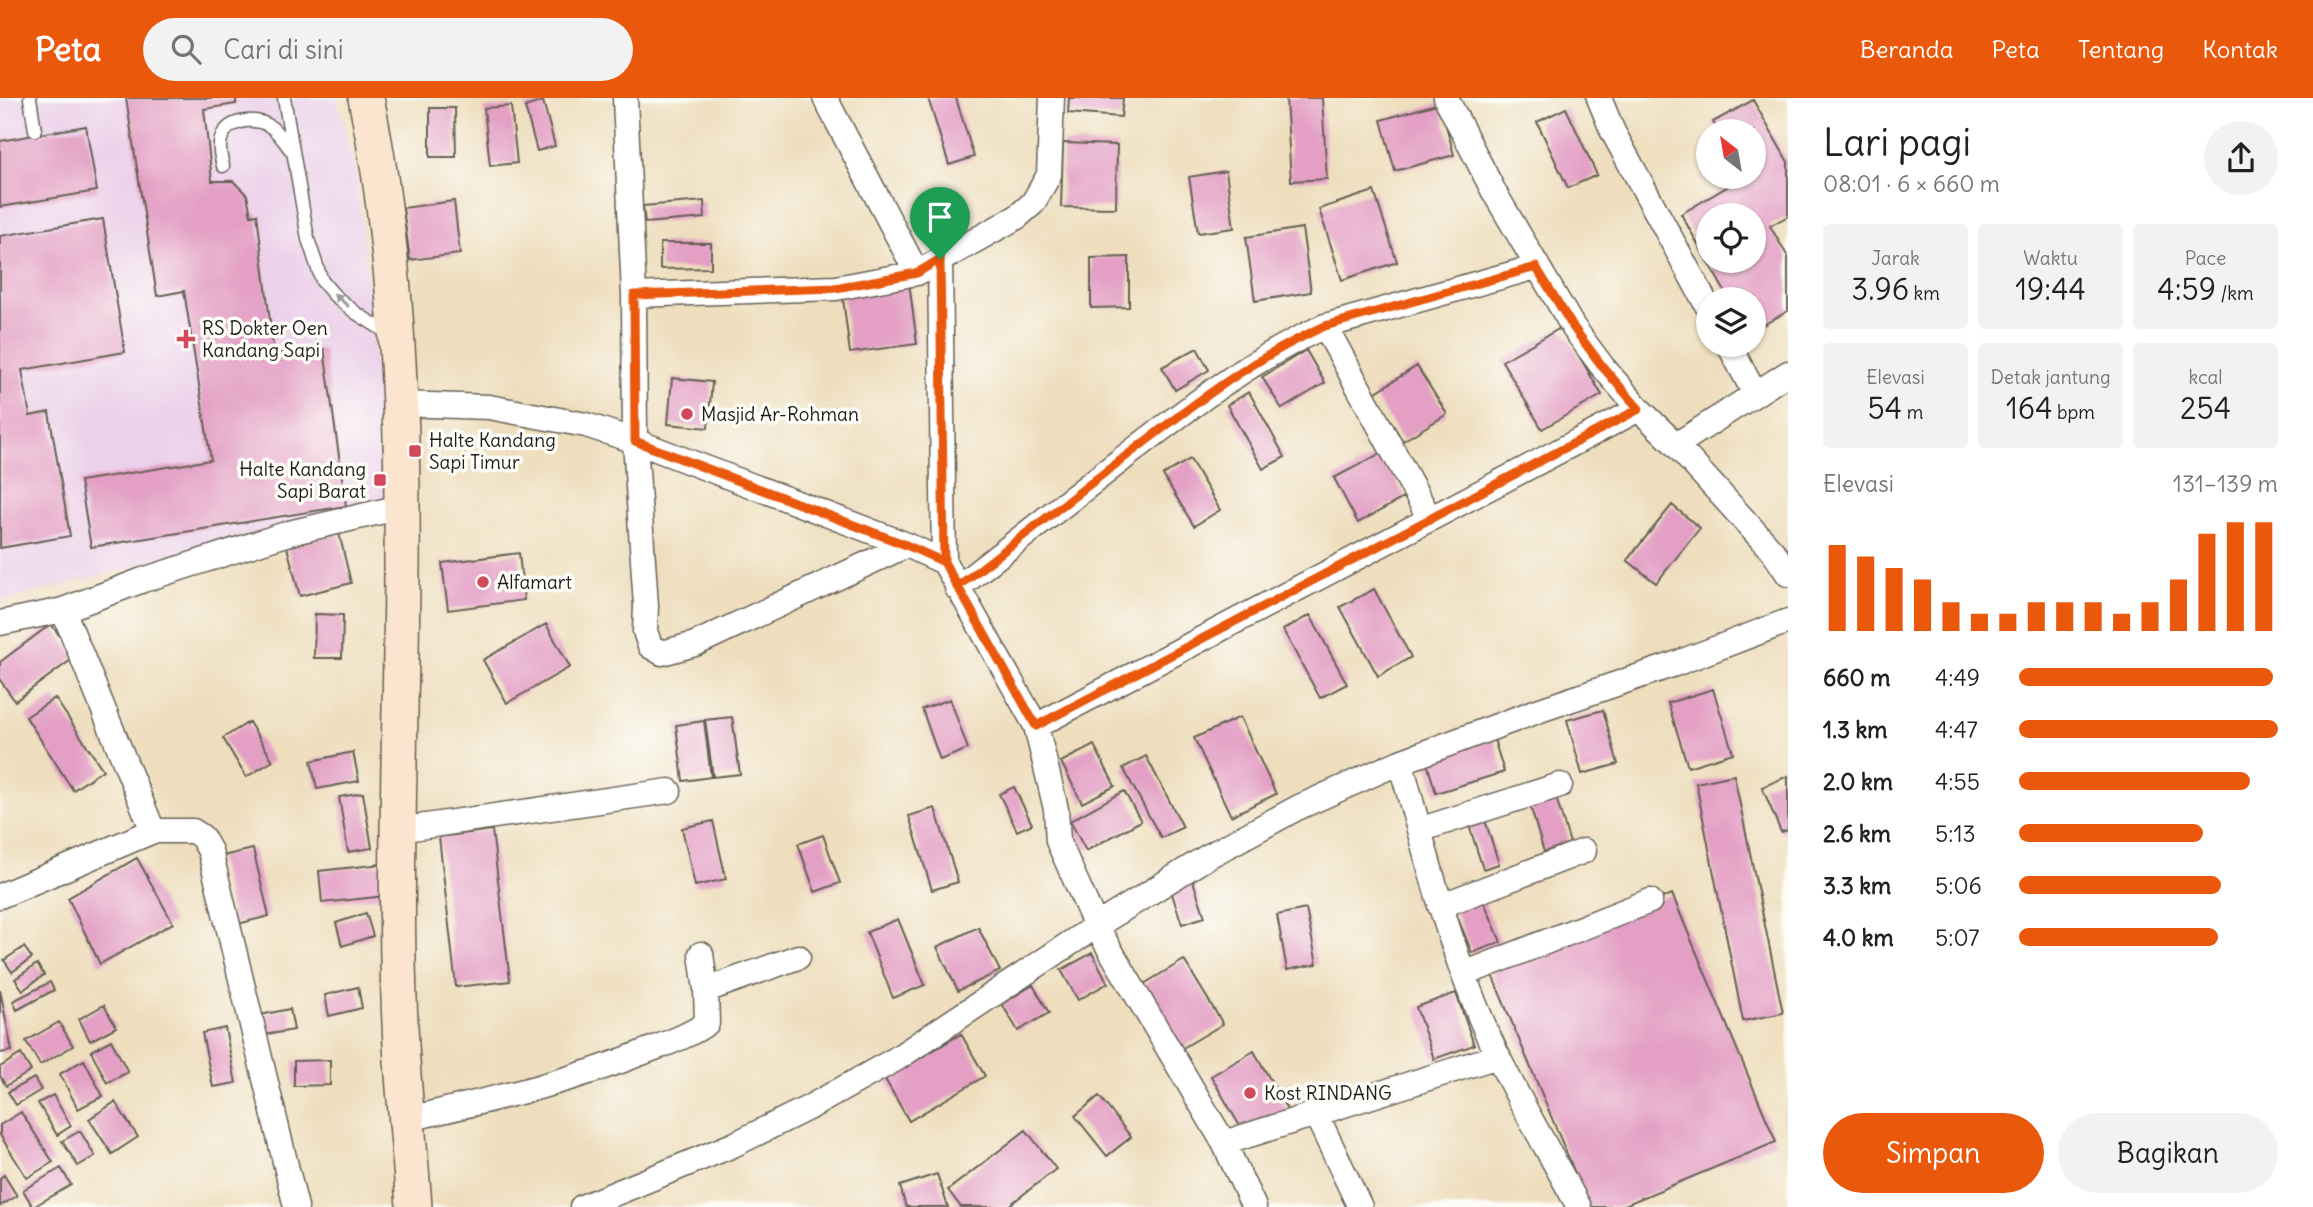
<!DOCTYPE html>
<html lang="id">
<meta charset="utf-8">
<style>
body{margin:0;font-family:Delius,sans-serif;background:#f2f2f2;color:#202124;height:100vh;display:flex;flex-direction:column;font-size:26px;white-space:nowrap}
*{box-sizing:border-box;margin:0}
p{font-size:23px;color:#757577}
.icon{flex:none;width:38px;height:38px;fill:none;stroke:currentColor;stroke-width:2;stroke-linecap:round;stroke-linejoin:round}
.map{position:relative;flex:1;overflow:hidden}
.drawer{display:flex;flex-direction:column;background:#fff;width:525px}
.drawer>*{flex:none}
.needle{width:46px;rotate:329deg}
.fabs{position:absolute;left:1696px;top:21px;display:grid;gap:14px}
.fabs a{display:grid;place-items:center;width:70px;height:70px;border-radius:50%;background:#fff;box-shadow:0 2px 5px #0004;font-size:35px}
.pin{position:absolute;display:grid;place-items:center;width:60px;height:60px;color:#fff;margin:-72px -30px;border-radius:50% 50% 50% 0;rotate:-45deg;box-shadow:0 0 7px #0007}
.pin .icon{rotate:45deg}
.round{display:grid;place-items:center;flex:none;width:74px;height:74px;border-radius:37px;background:#f2f2f2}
.headline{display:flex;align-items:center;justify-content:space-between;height:119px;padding:0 35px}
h1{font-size:38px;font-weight:600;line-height:52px}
.metrics{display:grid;grid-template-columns:repeat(3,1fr);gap:10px;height:119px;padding:7px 35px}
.metrics div{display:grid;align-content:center;border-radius:7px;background:#f2f2f2;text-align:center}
.metrics b{font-size:30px;font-weight:600}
.metrics small{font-size:19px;font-weight:400}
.metrics p{font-size:19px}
.chart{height:196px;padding:14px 35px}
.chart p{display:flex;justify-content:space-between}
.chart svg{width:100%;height:126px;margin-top:7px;stroke:#ea580c;stroke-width:6}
.button{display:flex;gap:14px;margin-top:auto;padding:14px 35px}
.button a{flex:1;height:80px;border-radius:42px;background:#ea580c;color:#fff;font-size:28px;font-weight:600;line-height:80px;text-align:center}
.button a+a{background:#f2f2f2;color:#202124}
ul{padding:0 35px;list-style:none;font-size:23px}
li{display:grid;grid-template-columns:112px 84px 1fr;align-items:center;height:52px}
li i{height:18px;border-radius:9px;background:#ea580c}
header{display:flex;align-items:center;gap:42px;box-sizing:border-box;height:98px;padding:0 35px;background:#ea580c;color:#fff}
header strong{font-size:33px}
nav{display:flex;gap:38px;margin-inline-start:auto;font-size:24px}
.search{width:490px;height:63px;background:#f2f2f2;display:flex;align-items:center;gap:18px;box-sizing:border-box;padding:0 24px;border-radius:38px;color:#757577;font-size:26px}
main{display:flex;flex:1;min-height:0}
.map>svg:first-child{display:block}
.built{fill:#ecd1ea}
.building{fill:#e39fc4;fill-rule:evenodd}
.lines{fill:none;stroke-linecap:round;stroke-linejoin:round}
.lane-casing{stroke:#666055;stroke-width:15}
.street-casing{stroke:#666055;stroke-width:27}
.secondary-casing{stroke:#666055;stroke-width:38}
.lane{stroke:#fff;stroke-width:12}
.street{stroke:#fff;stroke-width:24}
.secondary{stroke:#fbe5cf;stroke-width:35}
.oneway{fill:#999}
.route-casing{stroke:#fff;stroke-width:14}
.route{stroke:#ea580c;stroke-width:9}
.poi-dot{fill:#d1495b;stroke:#fdfcf7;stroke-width:2.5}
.labels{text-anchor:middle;stroke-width:7;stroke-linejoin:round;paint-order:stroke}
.poi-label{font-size:19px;fill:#1c1c1c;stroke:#fdfcf7;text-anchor:start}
</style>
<header>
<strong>Peta</strong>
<div class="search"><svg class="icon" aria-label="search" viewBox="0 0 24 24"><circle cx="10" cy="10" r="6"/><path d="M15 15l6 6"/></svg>Cari di sini</div>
<nav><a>Beranda</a><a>Peta</a><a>Tentang</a><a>Kontak</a></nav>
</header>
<main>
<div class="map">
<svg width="1788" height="1109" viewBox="0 0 1788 1109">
<rect width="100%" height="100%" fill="#fdfcf7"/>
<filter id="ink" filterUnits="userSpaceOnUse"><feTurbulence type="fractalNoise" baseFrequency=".0143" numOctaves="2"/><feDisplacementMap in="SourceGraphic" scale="14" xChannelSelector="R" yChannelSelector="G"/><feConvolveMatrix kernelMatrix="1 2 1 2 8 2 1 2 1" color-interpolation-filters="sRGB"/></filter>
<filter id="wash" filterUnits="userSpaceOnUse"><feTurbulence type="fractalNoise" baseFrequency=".00686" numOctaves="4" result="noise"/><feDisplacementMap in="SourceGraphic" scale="28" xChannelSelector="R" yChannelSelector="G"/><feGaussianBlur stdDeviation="1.57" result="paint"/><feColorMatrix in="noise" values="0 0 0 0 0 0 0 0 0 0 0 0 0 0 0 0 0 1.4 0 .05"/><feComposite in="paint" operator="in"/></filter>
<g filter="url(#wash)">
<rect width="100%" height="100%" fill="#eedebe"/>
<!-- built -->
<path class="built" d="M0 0H337L357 81 389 401 0 504Z"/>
<g id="blocks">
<!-- building -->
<path class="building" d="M126 0H236V6L204 11 212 83H233L247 97 251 117 257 116 274 256 324 251 346 408 91 449 80 383 211 362 184 193 157 198Z
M928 0H956L974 59 949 67Z
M1069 0H1123L1121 19 1068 15Z
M1286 0H1322L1327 81 1291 83Z
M1753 2 1788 64V118L1770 128 1788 159V213L1754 232V201H1729L1681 116 1744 79H1754V33H1718L1713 24ZM1708 117H1754V163H1708Z
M543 3 555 48 537 53 525 9Z
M1440 5 1454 57 1395 73 1381 22Z
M511 8 517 65 490 68 484 10Z
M430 10H455L456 59H430Z
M1566 10 1597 77 1568 90 1537 24Z
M86 28 97 93 0 109V43Z
M1063 45 1117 47 1116 110 1061 109Z
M1226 73 1234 130 1198 135 1189 79Z
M1374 93 1397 164 1342 182 1319 111Z
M454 103 460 156 410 162 403 110Z
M704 103 705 120 645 125 643 108Z
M103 121 125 254 22 272 30 318 49 314 70 438 0 450V138Z
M1302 130 1311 194 1255 203 1246 139Z
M660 145H711V170L660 171Z
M1129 159V209L1091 210V160Z
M909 184 917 246 850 255 842 193Z
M1562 229 1602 297 1542 331 1502 263Z
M1197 250 1209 272 1175 292 1162 269Z
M1306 252 1325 285 1282 311 1262 279Z
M1417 268 1447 316 1403 343 1373 296Z
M672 280 712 284 708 330 668 326Z
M1249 294 1285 359 1263 371 1227 307Z
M1381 355 1405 399 1358 425 1334 380Z
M1190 361 1220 412 1194 428 1163 377Z
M1672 407 1700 430 1656 485 1627 462Z
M339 435 351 485 300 498 287 449Z
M519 455 524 502 448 512 442 465Z
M1374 491 1411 559 1378 578 1340 509Z
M315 516 343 517 342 560H314Z
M1310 517 1347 586 1320 600 1283 532Z
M51 526 75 559 15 603 0 582V564Z
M546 526 570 569 507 605 483 562Z
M1713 591 1733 655 1688 669 1668 605Z
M55 600 103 672 73 692 26 619Z
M950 601 968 651 940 662 922 611Z
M1603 612 1618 666 1582 676 1567 622Z
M732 619 740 676 713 679 705 622Z
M1240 619 1276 696 1231 718 1194 640Z
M704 623 711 679 683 683 676 627Z
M249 624 273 663 246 679 223 640Z
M1494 641 1504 674 1436 695 1426 662Z
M1094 647 1115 688 1082 705 1061 664Z
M353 654 359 683 317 691 311 663Z
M1146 658 1183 729 1161 740 1123 670Z
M1734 677 1783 915 1743 923 1696 685Z
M1788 678V732L1781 734 1762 689Z
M1014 689 1032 726 1017 733 999 696Z
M1124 693 1141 723 1086 753 1070 723Z
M1554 693 1570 745 1544 754 1528 701Z
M363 695 372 750 348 754 339 699Z
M935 710 958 784 932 792 909 718Z
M1485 722 1499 766 1483 771 1469 727Z
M713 723 726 781 695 788 682 730Z
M492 732 510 883 456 889 439 739Z
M823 737 840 785 815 794 798 746Z
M253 751 269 818 234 827 218 759Z
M137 760 173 825 100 866 68 800Z
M382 766 385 798 322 805 319 773Z
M1192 780 1205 819 1182 826 1169 787Z
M1672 796 1776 1044 1620 1109H1589L1490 872Z
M1482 799 1501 844 1472 855 1454 811Z
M1306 811 1317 866 1287 872 1277 817Z
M366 815 373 838 342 848 336 825Z
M898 821 925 887 893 900 867 834Z
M978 829 1000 873 958 893 937 849Z
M24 849 32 860 12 874 4 862Z
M1092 855 1108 885 1078 902 1061 872Z
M1184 862 1223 926 1181 951 1142 887Z
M37 866 44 877 23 892 15 881Z
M50 884 54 892 17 912 13 903Z
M1033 887 1049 915 1018 933 1002 906Z
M358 889 362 910 329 918 325 897Z
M0 892 12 953 0 955Z
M1456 895 1474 947 1434 961 1416 909Z
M104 907 116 929 90 943 79 921Z
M290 911 294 932 264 937 260 917Z
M59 924 73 948 40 967 26 943Z
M225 930 236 985 213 989 202 935Z
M961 936 985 978 909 1023 885 981Z
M111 942 128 974 107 985 91 953Z
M1254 953 1288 1013 1245 1037 1211 978Z
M21 956 31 973 6 988 0 978V969Z
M84 962 103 998 78 1011 60 976Z
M330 962V987L294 988V963Z
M34 980 41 992 16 1007 8 994Z
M53 997 71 1028 57 1037 38 1005Z
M1099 998 1131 1039 1107 1058 1075 1018Z
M115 1004 138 1039 112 1056 89 1021Z
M21 1014 53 1064 27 1080 0 1037V1027Z
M1026 1032 1056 1071 1007 1109H961L948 1092Z
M80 1033 95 1058 78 1068 62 1043Z
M61 1070 71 1087 33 1109 23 1092Z
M937 1076 948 1109H906L900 1088Z
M4 1077 17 1098 0 1108V1080Z"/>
</g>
</g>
<g filter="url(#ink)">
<use href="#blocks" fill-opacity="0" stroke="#666055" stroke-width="2"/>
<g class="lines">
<defs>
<path id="lane" d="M30 0 35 32
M284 0 308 141 322 183 334 197 356 215 391 237
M223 68C221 59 218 50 221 41 227 22 252 19 268 27 277 32 284 43 290 51"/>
<path id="street" d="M625 0 634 197 635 343 646 508 645 533 650 548 662 555 695 546 907 447
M825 0 917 175
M1446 0 1494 94 1573 229 1602 268 1639 311 1676 347 1774 455 1788 476
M1599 0 1613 34 1708 209
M940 161 944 464 1036 628 1056 711 1058 743 1096 828 1224 1045 1254 1109
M634 197 836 190 917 175 1017 119 1033 105 1049 77 1052 0
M1325 228 1430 421
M1729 247 1755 296
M400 306 489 309 586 327 635 343 907 447 944 464
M1676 347 1788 275
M957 490C1012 447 1066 405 1121 362 1186 312 1249 262 1325 228L1536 169
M63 512 153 733
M0 525 63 512 143 482 289 435 401 409
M1036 628 1639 311
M1404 677C1430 772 1455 870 1498 959 1523 1010 1552 1059 1579 1109
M398 732 669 693
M1419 732 1560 687
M0 798 153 733H193L202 739 210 753 296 1109
M1440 808 1584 753
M701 856 706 892
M1464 876 1650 803
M1316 1016 1360 1109
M408 1021C488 1002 568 985 644 954 665 946 689 938 707 925L706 892 798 859
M1224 1045 1498 958
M582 1109 733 1047 810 1009 896 961 1096 828 1207 759 1297 710 1400 664 1540 612 1675 566 1788 523"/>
<path id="secondary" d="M366 0C415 239 401 487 398 730 397 795 397 860 400 925 402 986 410 1048 414 1109"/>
</defs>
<!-- lane casing -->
<use href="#lane" class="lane-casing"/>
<!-- street casing -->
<use href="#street" class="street-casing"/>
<!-- secondary casing -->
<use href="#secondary" class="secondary-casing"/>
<!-- lane -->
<use href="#lane" class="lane"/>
<!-- street -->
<use href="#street" class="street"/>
<!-- secondary -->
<use href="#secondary" class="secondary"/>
</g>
<!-- one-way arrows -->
<defs><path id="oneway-solid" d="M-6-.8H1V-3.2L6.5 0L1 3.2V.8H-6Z" transform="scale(1.75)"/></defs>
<use class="oneway" href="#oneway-solid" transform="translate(341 202) rotate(-139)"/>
</g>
<g class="lines" filter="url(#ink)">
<defs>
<path id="route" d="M940 161 917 175 836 190 634 197 635 343 906 447 944 464 1036 628 1639 311 1602 268 1573 229 1536 169 1325 228C1249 262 1186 312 1121 362 1066 404 1012 447 957 489L944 464 940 161"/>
</defs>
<!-- route casing -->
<use href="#route" class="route-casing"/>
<!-- route -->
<use href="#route" class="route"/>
</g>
<!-- markers -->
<g class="poi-dot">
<path d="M182.5 230.5h7v7h7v7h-7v7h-7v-7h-7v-7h7z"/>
<circle cx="687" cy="316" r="7"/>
<rect x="408" y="346" width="14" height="14" rx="3.5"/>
<rect x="373" y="375" width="14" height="14" rx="3.5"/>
<circle cx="483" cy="484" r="7"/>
<circle cx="1250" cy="995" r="7"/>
</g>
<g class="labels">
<!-- poi labels -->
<g class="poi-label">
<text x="202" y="237">RS Dokter Oen<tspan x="202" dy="22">Kandang Sapi</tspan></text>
<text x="701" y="323">Masjid Ar-Rohman</text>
<text x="429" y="349">Halte Kandang<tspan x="429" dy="22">Sapi Timur</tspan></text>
<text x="366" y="378" text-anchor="end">Halte Kandang<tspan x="366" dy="22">Sapi Barat</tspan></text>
<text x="497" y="491">Alfamart</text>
<text x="1264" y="1002">Kost RINDANG</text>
</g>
</g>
</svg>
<div class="fabs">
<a><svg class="needle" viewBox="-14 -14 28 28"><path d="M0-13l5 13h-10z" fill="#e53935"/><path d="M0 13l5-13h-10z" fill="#757577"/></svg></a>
<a><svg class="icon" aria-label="locate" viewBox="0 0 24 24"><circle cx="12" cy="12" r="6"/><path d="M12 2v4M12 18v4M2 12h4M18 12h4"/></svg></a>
<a><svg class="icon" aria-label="layers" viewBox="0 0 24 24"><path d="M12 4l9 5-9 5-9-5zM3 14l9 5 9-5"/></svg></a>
</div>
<div class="pin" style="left:940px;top:161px;background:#1e9e55"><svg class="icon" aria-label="arrive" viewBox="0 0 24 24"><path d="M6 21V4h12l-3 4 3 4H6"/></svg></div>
</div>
<section class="drawer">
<div class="headline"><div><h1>Lari pagi</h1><p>08:01 · 6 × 660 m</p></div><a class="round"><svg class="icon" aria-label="share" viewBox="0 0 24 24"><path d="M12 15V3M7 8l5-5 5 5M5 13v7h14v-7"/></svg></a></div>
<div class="metrics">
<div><p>Jarak</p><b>3.96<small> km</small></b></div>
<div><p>Waktu</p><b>19:44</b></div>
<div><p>Pace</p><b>4:59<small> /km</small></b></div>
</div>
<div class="metrics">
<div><p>Elevasi</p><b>54<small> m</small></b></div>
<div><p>Detak jantung</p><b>164<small> bpm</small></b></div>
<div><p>kcal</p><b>254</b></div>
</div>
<div class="chart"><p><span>Elevasi</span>131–139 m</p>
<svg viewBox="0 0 160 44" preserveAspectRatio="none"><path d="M5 44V14M15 44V18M25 44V22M35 44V26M45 44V34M55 44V38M65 44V38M75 44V34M85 44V34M95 44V34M105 44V38M115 44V34M125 44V26M135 44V10M145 44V6M155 44V6"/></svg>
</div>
<ul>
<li><b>660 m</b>4:49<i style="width:98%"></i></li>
<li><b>1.3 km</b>4:47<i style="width:100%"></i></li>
<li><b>2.0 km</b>4:55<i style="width:89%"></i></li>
<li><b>2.6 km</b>5:13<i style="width:71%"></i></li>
<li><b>3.3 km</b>5:06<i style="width:78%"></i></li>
<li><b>4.0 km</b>5:07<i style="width:77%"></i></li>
</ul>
<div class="button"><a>Simpan</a><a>Bagikan</a></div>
</section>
</main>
